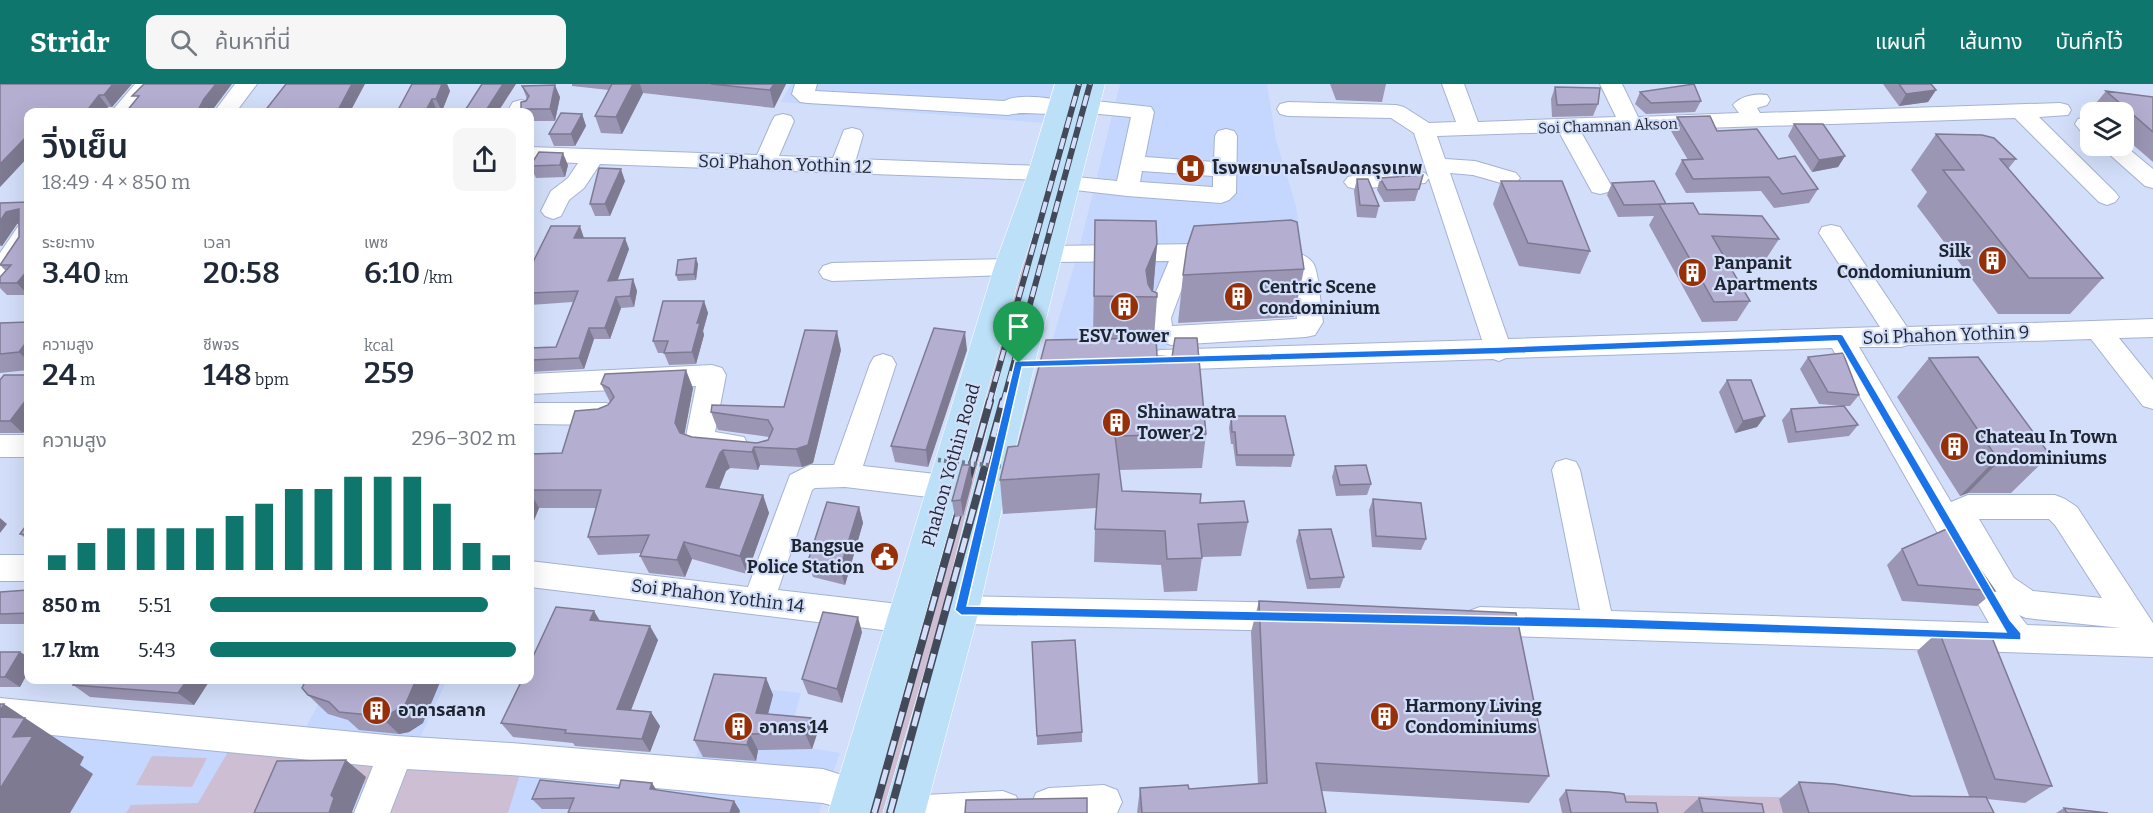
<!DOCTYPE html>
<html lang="th">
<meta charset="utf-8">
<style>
body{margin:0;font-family:Bitter,"Noto Sans Thai",serif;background:#f6f6f7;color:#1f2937;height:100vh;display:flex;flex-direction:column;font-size:22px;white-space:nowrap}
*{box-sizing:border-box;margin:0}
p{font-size:20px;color:#747a83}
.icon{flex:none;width:33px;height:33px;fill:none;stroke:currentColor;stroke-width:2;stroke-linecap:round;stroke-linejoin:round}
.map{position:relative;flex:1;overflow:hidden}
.details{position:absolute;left:24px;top:24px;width:510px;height:576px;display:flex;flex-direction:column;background:#fff;border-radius:12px;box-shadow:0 6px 24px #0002}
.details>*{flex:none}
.fabs{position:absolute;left:2080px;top:18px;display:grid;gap:12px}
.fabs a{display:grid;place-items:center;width:54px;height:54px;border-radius:12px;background:#fff;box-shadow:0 6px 24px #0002;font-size:30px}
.pin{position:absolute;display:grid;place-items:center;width:51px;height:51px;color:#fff;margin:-62px -26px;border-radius:50% 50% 50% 0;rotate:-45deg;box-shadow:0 0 6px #0007}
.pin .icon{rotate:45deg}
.round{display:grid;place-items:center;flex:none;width:63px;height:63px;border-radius:12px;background:#f6f6f7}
.headline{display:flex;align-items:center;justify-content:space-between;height:102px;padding:0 18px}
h1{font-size:33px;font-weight:600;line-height:45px}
.figures{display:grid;grid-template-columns:repeat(3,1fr);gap:9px;height:102px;padding:6px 18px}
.figures div{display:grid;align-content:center}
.figures b{font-size:30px;font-weight:600}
.figures small{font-size:16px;font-weight:400}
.figures p{font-size:16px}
.chart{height:168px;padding:12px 18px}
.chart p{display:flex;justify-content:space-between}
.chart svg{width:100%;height:108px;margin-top:6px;stroke:#0f766e;stroke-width:6}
ul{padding:0 18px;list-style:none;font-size:20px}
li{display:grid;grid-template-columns:96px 72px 1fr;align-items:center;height:45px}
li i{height:15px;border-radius:8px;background:#0f766e}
header{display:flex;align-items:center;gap:36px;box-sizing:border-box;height:84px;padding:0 30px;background:#0f766e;color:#fff}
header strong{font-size:28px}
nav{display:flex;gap:33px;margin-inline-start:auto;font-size:21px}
.search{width:420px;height:54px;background:#f6f6f7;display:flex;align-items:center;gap:15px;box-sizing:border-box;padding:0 21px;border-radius:12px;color:#747a83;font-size:22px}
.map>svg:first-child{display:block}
.built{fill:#c5d7ff}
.green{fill:#cebed3}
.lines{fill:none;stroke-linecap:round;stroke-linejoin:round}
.minor-casing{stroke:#a4b2d2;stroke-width:2}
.major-casing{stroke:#fff;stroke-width:1}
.minor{fill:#fff;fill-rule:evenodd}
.major{fill:#bce0f8;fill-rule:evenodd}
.rail-far1-casing{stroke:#424958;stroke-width:6}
.rail-casing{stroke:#424958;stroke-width:8}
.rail-far1{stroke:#d3dffa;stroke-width:4;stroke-dasharray:11;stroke-linecap:butt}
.rail{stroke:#d3dffa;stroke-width:5;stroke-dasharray:15;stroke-linecap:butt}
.path-bridge{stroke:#737c8f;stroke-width:4.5;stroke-dasharray:3 3;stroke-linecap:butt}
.wall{fill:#9b96b4}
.shaded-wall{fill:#7e7a92}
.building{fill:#b4afd1;stroke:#7e7a92;stroke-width:1.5}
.route{fill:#1a73e8;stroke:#fff;stroke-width:1.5;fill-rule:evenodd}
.labels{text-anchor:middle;stroke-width:4.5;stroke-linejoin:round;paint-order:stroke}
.far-street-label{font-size:15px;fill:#1e2430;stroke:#d3dffa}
.street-label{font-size:18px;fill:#1e2430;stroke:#d3dffa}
.poi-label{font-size:18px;font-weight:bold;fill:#1e2430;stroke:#d3dffa;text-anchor:start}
</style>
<header>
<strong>Stridr</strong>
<div class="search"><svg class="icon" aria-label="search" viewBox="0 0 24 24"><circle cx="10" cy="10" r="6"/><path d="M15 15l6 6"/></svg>ค้นหาที่นี่</div>
<nav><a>แผนที่</a><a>เส้นทาง</a><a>บันทึกไว้</a></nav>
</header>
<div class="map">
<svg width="2153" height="729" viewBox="0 0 2153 729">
<rect width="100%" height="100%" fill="#d3dffa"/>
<!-- built -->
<path class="built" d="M791 0H1056L1044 39 781 18Z
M1120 0H1267L1276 56 1296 122 1303 171 1175 173 1166 266 1048 271 1079 165Z
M331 596H447L419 656 695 677 717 600 801 609 787 660 840 669 819 729H0V618L305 645Z"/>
<!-- green -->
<path class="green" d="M1074 0H1088L895 729H861Z
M229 666 383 680 379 693 343 710 330 729H126L131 721 198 719Z
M152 672 207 674 192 703 136 701Z
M401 683 520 690 508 729H383Z
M1611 711 1780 713 1785 729H1614Z"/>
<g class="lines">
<defs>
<path id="minor" d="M135 0H164L161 5 151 10 133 28H111Z
M235 0H257L236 28H214Z
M795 0H817L815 7 1004 17C1020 9 1050 14 1068 18L1071 23 1068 28C1048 33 1028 26 1008 31L808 19 800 18 792 10Z
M1442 0H1464L1478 38 1616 33 1600 0H1622L1638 33 1739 29 1733 21C1740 12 1756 9 1767 11L1770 16 1767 21 1757 24 1760 29 2060 19 2068 21 2071 26 2068 31 2039 33 2115 108 2119 113 2115 118 2107 121 2099 118 2015 34 1581 48 1612 103 1608 108 1600 110 1592 108 1559 48 1437 52 1445 75 1475 77 1516 89 1520 94 1516 99 1508 101 1473 91 1450 89 1508 255 1880 243 1819 149 1822 143 1831 141 1840 143 1907 243 2153 235V253L2119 254 2153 296V325L2143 322 2091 255 1908 261 1901 263H1859L1951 418 1968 411H2055L2065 415 2077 423 2153 539V573L1480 551 1469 547 1464 537 1469 527 1480 523 1580 526 1552 386 1556 378 1566 375 1576 378 1580 386 1611 527 1989 539 1832 264 1506 274 1499 277 1493 275 1160 286 1151 283 1147 276 1151 269 1160 266 1482 256 1414 49 1391 34 1288 32 1280 30 1277 25 1280 20 1288 18 1396 21 1404 23 1429 39 1456 38ZM1979 435H2049L2055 441 2102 514 2033 507 2014 494ZM2019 531 2026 534 2121 544 2027 541Z
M521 16 529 18 532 23 529 28H507L513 18Z
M1086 16 1151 23 1154 28 1145 73 1214 78 1215 52 1218 47 1226 45 1234 47 1237 52 1236 109 1229 116 1221 119 1127 112 1058 104 1054 99 1058 94 1066 92 1117 97 1131 33 1078 28 1075 23 1078 18ZM1142 87 1213 92V103L1140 98Z
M783 30 791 32 794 37 779 72 833 74 844 46 852 44 860 46 863 51 856 75 1041 82 1049 84 1053 89 1049 94 1041 96 600 80 584 104 569 116 561 132 553 135 545 132 541 127 551 107 568 94 578 79 530 77V63L757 71 772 37 775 32Z
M2086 33 2091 35V52L2083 50 2075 40 2078 35Z
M2124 61 2153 85V104L2145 102 2100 62Z
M1417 87 1425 89 1429 94 1425 99 1356 105 1348 103 1344 98 1348 93 1356 91Z
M28 139V164L9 193 0 196V169L19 141Z
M1202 160 1211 162 1213 170C1235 168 1306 156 1315 183 1320 199 1320 220 1323 238L1315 251 1306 253 1171 261 1151 254 1147 247 1145 234 1169 177 1047 178 1038 176 1035 170 1038 164 1047 162ZM1283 182 1290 185 1297 235 1172 242 1171 234 1188 188Z
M1008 175 1017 177 1020 183 1017 189 1008 191 832 197 823 194 819 188 823 182 832 179Z
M883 270 892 273 896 280 863 382 945 391 955 395 960 403 955 411 945 415 845 403 815 404 812 406 778 506 907 521 918 525 923 535 918 545 907 549 530 503V477L748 503 790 391 810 381H834L870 280 874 273Z
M712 281 722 284 726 291 715 348 744 353 748 361 744 369C727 374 706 371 689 366L685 358 696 302 530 310V290Z
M606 319 616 323 620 330 616 337 606 341 530 340V319Z
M0 351H28V373H0Z
M0 471H28V497H0Z
M961 512 1293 519 1304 523 1309 533 1304 543 1293 547 961 540 950 536 945 526 950 516Z
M0 614 396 652 511 659 823 685 867 699 873 711 867 723 855 728 823 719 511 691 407 685 390 729H354L373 682 0 646Z
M1104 701 1117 706 1122 718 1117 729H1035L1031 721 1036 709 1049 704Z
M1003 707 1016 712 1021 724 1019 729H886L891 717 904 712Z"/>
<path id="major" d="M1055 0H1079L1054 89 1022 183 870 729H828L994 183 1028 89Z
M1081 0H1105L1035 279 979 526 925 729H883L943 526 1003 279Z"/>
</defs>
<!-- minor casing -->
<use href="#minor" class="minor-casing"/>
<!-- major casing -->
<use href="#major" class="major-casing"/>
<!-- minor -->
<use href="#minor" class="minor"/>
<!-- major -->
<use href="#major" class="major"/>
<defs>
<path id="rail-far1" d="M989 319 1079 0
M1003 319 1090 0"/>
<path id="rail" d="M874 729 990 317
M890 729 1003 317"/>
</defs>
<!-- rail-far1 casing -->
<use href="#rail-far1" class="rail-far1-casing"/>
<!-- rail casing -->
<use href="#rail" class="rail-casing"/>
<!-- rail-far1 -->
<use href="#rail-far1" class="rail-far1"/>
<!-- rail -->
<use href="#rail" class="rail"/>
<!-- path-bridge -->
<path class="path-bridge" d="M938 376 1006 383"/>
</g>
<!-- wall -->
<path class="wall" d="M0 0H132L112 23H108L104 28H28V73L0 103Z
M412 0H447L450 7 442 27H437Z
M572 0H786L774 24 643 9 622 50 601 49 595 32 609 6 572 2Z
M1330 0H1386L1382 18 1336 16Z
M1883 0H1931L1936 6 1928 18 1899 22Z
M522 2 560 13 555 37H530V28H523L521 25 527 15Z
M1555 3 1598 20 1593 32 1552 33 1551 15Z
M2106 7 2153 13V78L2124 53V28H2097L2092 24Z
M1640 8 1701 17 1695 28 1646 30 1635 20Z
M582 30 586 42 575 62H554L549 50Z
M1677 33 1717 47 1778 75 1818 105 1809 119 1774 124 1761 107 1686 109 1675 90 1682 76H1688L1671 47Z
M1794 40 1845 72 1838 83 1812 88 1788 52Z
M1936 50 2016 75 2008 85 2103 194 2070 230H1998L1917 122 1927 108 1911 86Z
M568 81 565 93 536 94 530 82Z
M1423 91 1415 117 1384 118 1377 106 1380 94Z
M1357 95 1379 122 1376 134 1357 133 1354 107Z
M625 97 610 132H595L590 120Z
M1501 97 1590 167 1580 190 1519 182 1493 120Z
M1612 99 1666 120 1779 155 1766 175 1724 173 1750 217 1737 237 1702 238 1649 141 1654 132 1618 133 1607 111Z
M28 118V211H7L0 204V193L6 187 0 181 19 153V139L17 140 2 162H0V119Z
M1095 136 1157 160 1153 207 1157 213 1154 254 1157 272 1206 350 1202 384 1119 386 1122 407 1200 419 1248 438 1241 472 1202 473 1197 507 1164 508 1161 481 1094 478 1095 445 1096 424 1003 430 1000 396 1018 362 1093 255Z
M584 154 629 165 617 197 633 195 637 207 634 223 621 224 610 255H594L584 285 530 288V264L556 263 573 218 530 221V190Z
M698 180 696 196 678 197 676 191Z
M1304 185 1294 233 1178 239 1183 191Z
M704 217 708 229 703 247 704 251 696 280 669 281 664 269H658L653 257Z
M28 238V286L0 289V239Z
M841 266 813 379 802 383 760 381 758 386 730 384 726 387 719 405 763 411 769 429 747 490 692 475 685 493 649 489 640 472 641 469 598 471 588 453 596 424H539L530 446V370L562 369 598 325 608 321 610 318 601 300 693 304 684 351 692 353 757 359 768 356 769 353 718 346 711 328 784 323Z
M967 266 928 383 895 378 891 362Z
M1808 273 1859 311 1850 322H1844L1858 341 1849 352 1788 359 1782 336 1791 325 1843 322 1819 320 1800 285Z
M1929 274 2050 371 2011 409H1968L1960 412 1897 313Z
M28 291V341L23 349H0V296Z
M1727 296 1765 332 1757 343 1735 349 1719 308Z
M1231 332 1294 371 1291 383 1236 382 1233 360H1231L1229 344Z
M970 381 972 398 963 432 955 433 952 417Z
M1335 382 1371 400 1367 411 1336 412 1332 393Z
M1373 415 1426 455 1421 466 1372 463 1369 426Z
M859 423 863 439 845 501 813 493 808 477Z
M28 439V456L20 450Z
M1299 446 1344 493 1340 504 1307 505 1296 457Z
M1902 465 1995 507 1977 522 1902 517 1887 481Z
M28 506V540H0V508Z
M1259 517 1549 692 1529 719 1322 707 1189 705 1258 700 1251 548Z
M600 537 658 556 631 626 660 642 650 668 575 662 573 659 513 653 501 639Z
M1939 547 2052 702 2025 719 1987 715 1994 729H1783L1779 715 1799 698 1911 712H1969L1917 567Z
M862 548 842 619 808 610 802 595Z
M0 568H20L28 573V588L20 603H0Z
M766 594 773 611 768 630 811 634 817 650 812 665 758 666 756 677 703 673 694 656Z
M76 596H210L194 621 90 613 73 601Z
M308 611 423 639 409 648 399 650 359 646 348 636 328 630Z
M1082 648V658L1037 661V652Z
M652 699 656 706 734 717 740 727 739 729H568L570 725H542L532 715Z
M1140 704 1142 729H1137Z
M1566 706 1626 718 1658 729H1562L1559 715Z
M1699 714 1764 729H1683Z
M2064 724 2108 729H2056Z"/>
<!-- shaded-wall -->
<path class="shaded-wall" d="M113 0H132L112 23 104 11Z
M216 0H232L211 28H197L204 15Z
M352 0H365L350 28H337Z
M442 0H447L450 7 442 27 436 15Z
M503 0H516L498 28H485Z
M633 0H640L643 9 622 50 616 33Z
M774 0H786L774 24 770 6Z
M555 1 560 13 555 37 550 25Z
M1936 6 1928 18 1899 22 1906 10Z
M99 11 108 23 104 28H86Z
M432 15 437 27V28H425Z
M582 30 586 42 575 62 571 50Z
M28 51V73L0 103V80Z
M563 69 568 81 565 93 560 81Z
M1845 72 1838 83 1812 88 1819 76Z
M621 85 625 97 610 132 605 120Z
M19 125 28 137 17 140 2 162 0 160V137L6 128Z
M580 142 584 154H574Z
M625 154 629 165 613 209 608 197Z
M1157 160 1153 209 1151 213 1146 186Z
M696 174 698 180 696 196 694 190Z
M28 186V211L17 199Z
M633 195 637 207 634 223 630 212Z
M616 213 621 224 610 255 605 244Z
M704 217 708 229 703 247 704 251 696 280 692 268 697 239Z
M589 244 594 255 584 285 579 274Z
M837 247 841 266 813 379 802 383 796 365Z
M965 248 967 266 928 383 926 366Z
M28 256V277L19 268Z
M686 286 693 304 683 358 675 339Z
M26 316 28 318V341L23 349 10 337Z
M1765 332 1757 343 1735 349 1743 337Z
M754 363 760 381 758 386 752 368Z
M723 366 730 384 726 387 713 421 706 403 720 369Z
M2005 371 1968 409 1960 412 1997 374Z
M970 381 972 398 963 432 961 416Z
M530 408 539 424 530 446Z
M763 411 769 429 747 490 740 472Z
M859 423 863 439 845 501 840 485Z
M0 434 7 440 0 449Z
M684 458 692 475 685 493 677 476Z
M594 527 603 542 590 536Z
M858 533 862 548 842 619 837 605Z
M650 542 658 556 626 639 617 625Z
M20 568 28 573V588L20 603 5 593Z
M766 594 773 611 764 645 756 629Z
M187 596H210L194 621 178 609Z
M416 596H441L423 639 409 648 399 650 380 632Z
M4 620 84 673 80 681 93 690 70 729H0V705L13 653 0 635V627Z
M651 628 660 642 650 668 642 655Z
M811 634 817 650 812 665 805 649Z
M750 650 758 666 756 677 747 661Z
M346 676 366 693 352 728 353 729H329L331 711Z
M652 699 659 710 650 705Z
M734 717 740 727 739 729H730Z"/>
<!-- building -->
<path class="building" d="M0 0H113L104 11H99L86 28H28V51L0 80Z
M144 0H216L204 15 197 28H126L139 12H132Z
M286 0H352L337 28H264Z
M412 0H442L436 15H432L425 28H397Z
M482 0H503L485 28H464Z
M612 0H633L616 33 595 32Z
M711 0H774L770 6Z
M1694 0 1701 17 1651 19 1640 8Z
M1899 0H1931L1936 6 1906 10Z
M555 1 550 25H521V18L526 17 529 12 522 2Z
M1555 3 1600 4 1598 20 1557 21Z
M2106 7 2153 13V48Z
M561 29 582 30 571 50H549Z
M1710 32 1717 47 1757 45 1778 75 1795 72 1818 105 1782 110 1769 93 1693 95 1682 76 1703 75 1677 33Z
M1794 40H1823L1845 72 1819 76Z
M1936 50 1982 51 1994 54 2016 75H2000L2103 194H2029L1943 86H1964Z
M539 68 563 69 560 81 530 82Z
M599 84 621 85 605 120H590Z
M1423 91 1419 105 1387 106 1380 94Z
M1357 95H1368L1379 122 1360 121Z
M1501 97H1562L1590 167 1528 159Z
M1654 97 1666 120 1624 121 1612 99Z
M28 118V186L17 199H0V193L11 181H0L19 153V125L6 128 0 137V119Z
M1693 119 1699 130 1762 132 1779 155 1712 152 1750 217 1714 218 1659 120Z
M1095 136 1156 137 1157 160 1146 186 1148 200 1152 207 1157 209V213L1094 212Z
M1291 136 1297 138 1304 185 1183 191 1187 163 1194 142Z
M551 142H580L574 154H625L608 197 633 195 630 212 616 213 605 244H589L579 274 530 276V264L556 263 578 207 530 209V190L534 176Z
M696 174 694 190 676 191 678 176Z
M663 217H704L697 239H700L692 268 664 269 668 257H653Z
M28 238V256L19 268 0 270V239Z
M934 244 965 248 926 366 891 362Z
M805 246 837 247 808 361 796 365 754 363 752 368 723 366 720 369 706 403 763 411 740 472 684 458 677 476 640 472 649 451 588 453 601 406H530V370L562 369 575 327 598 325 608 321 614 313 609 304 601 300 605 290 686 286 675 339 680 349 692 353 757 359 768 356 773 345 768 336 711 328 712 321 784 323Z
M1156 254 1157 272 1172 273 1175 254H1197L1206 350 1115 352 1122 407 1201 410 1200 419 1244 417 1248 438 1198 440 1202 474 1167 475 1165 447 1095 445 1099 390 1000 396 1008 363 1018 362 1046 256Z
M1843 269 1859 311 1828 308 1808 273Z
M1978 273 2050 371H2005L1997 374 1929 274Z
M4 291H28V316H26L10 337H0V296Z
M1727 296H1751L1765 332 1743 337Z
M1844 322 1858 341 1796 348 1791 325Z
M1231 332H1285L1294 371H1237L1235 348H1232Z
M962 381H970L961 416 952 417Z
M1366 381 1371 400 1340 401 1335 382Z
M1373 415 1421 419 1426 455 1376 452Z
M827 418 859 423 840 485 808 477Z
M28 439V451L20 450Z
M1951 443 1995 507 1918 501 1902 465Z
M1331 445 1344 493 1310 495 1299 446Z
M28 506V529L0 530V508Z
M1259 517 1516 529 1549 692 1316 679 1326 729H1142L1140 704 1188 701 1189 705 1267 699Z
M556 523 594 527 590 536 650 542 617 625 651 628 642 655 565 649 566 646 501 639 522 596H530V579Z
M823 528 858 533 837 605 802 595Z
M1939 547 1991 551 2052 702 1995 695Z
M1075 556 1082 648 1037 652 1032 558Z
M0 568H20L5 593H0Z
M714 590 766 594 756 629 811 634 805 649 750 650 747 661 694 656Z
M76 596H187L178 609 73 601Z
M306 596H416L405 621 390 630 380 632 339 628 329 618 308 611 302 604Z
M0 620H4L0 627Z
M0 633 25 634 13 653 33 652 0 705Z
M346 676 331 711 334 714 329 729H254L277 677Z
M540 696 619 704 621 696 652 699 650 705 734 717 730 729H568L574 714 532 715Z
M1799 698 1834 700 1911 712 1986 713 1994 729H1809Z
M1566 706 1609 708 1624 710 1626 718 1656 719 1658 729H1571Z
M1087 714V729H965L966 716Z
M1699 714 1762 720 1764 729H1703Z
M2064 724 2108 729H2067Z"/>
<!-- route -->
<path class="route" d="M1840 250 1843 251 2010 536 2021 549V556L1598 544 961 531 955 526 1015 277 1499 263ZM1837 257 2006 548 1598 534 967 522 1022 283 1499 270Z"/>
<!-- icons -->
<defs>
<symbol id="hospital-disc" viewBox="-11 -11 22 22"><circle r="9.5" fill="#963009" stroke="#d3dffa"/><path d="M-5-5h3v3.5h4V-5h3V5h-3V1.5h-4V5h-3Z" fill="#fff"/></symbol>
<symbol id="building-disc" viewBox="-11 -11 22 22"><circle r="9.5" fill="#963009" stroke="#d3dffa"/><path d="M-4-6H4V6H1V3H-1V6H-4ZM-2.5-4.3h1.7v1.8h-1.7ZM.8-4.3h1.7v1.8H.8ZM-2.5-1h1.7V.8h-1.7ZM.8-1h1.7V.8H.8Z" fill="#fff"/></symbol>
<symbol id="civic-disc" viewBox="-11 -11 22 22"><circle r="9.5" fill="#963009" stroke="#d3dffa"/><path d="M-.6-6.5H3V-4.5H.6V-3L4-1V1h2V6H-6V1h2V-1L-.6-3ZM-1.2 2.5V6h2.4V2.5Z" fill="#fff"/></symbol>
</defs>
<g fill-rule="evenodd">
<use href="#hospital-disc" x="1174" y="68" width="33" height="33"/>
<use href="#building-disc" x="1976" y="160" width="33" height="33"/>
<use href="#building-disc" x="1676" y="172" width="33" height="33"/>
<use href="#building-disc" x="1222" y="196" width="33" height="33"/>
<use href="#building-disc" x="1108" y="206" width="33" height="33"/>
<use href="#building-disc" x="1100" y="322" width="33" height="33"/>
<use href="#building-disc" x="1938" y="346" width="33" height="33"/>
<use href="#civic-disc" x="868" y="456" width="33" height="33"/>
<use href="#building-disc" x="360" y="610" width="33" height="33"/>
<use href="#building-disc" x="1368" y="616" width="33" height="33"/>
<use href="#building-disc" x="722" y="626" width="33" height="33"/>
</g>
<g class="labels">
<!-- far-street labels -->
<g class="far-street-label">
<text transform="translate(1608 42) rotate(-2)" y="5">Soi Chamnan Akson</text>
</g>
<!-- street labels -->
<g class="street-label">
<text transform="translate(785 80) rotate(2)" y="6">Soi Phahon Yothin 12</text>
<text transform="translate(1946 251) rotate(-2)" y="6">Soi Phahon Yothin 9</text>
<text transform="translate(951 381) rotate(-74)" y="6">Phahon Yothin Road</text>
<text transform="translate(718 512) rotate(7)" y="6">Soi Phahon Yothin 14</text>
</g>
<!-- poi labels -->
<g class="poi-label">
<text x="1212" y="90">โรงพยาบาลโรคปอดกรุงเทพ</text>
<text x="1971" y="173" text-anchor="end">Silk<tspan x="1971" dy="21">Condomiunium</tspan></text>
<text x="1714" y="185">Panpanit<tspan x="1714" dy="21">Apartments</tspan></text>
<text x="1259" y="209">Centric Scene<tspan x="1259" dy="21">condominium</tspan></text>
<text x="1124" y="258" text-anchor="middle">ESV Tower</text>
<text x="1137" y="334">Shinawatra<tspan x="1137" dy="21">Tower 2</tspan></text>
<text x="1975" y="359">Chateau In Town<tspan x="1975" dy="21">Condominiums</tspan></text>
<text x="864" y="468" text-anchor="end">Bangsue<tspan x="864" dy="21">Police Station</tspan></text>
<text x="1405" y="628">Harmony Living<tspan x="1405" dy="21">Condominiums</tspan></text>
<text x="398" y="632">อาคารสลาก</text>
<text x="759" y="649">อาคาร 14</text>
</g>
</g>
</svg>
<div class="fabs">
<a><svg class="icon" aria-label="layers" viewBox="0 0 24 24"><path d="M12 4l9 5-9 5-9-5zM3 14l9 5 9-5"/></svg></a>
</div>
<div class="pin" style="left:1019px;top:279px;background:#1e9e55"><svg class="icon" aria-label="arrive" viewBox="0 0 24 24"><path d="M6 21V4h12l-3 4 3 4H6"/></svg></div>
<section class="details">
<div class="headline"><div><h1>วิ่งเย็น</h1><p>18:49 · 4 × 850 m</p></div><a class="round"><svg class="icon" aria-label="share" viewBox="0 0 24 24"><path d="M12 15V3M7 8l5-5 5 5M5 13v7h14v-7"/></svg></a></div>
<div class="figures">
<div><p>ระยะทาง</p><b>3.40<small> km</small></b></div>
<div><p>เวลา</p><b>20:58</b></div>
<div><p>เพซ</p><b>6:10<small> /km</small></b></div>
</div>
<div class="figures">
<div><p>ความสูง</p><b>24<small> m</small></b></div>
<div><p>ชีพจร</p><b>148<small> bpm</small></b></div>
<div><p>kcal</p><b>259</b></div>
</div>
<div class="chart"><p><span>ความสูง</span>296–302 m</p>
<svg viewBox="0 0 160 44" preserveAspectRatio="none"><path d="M5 44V38M15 44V33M25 44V27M35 44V27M45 44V27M55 44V27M65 44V22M75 44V17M85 44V11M95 44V11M105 44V6M115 44V6M125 44V6M135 44V17M145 44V33M155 44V38"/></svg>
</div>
<ul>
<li><b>850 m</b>5:51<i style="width:91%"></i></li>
<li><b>1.7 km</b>5:43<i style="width:100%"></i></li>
</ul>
</section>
</div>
